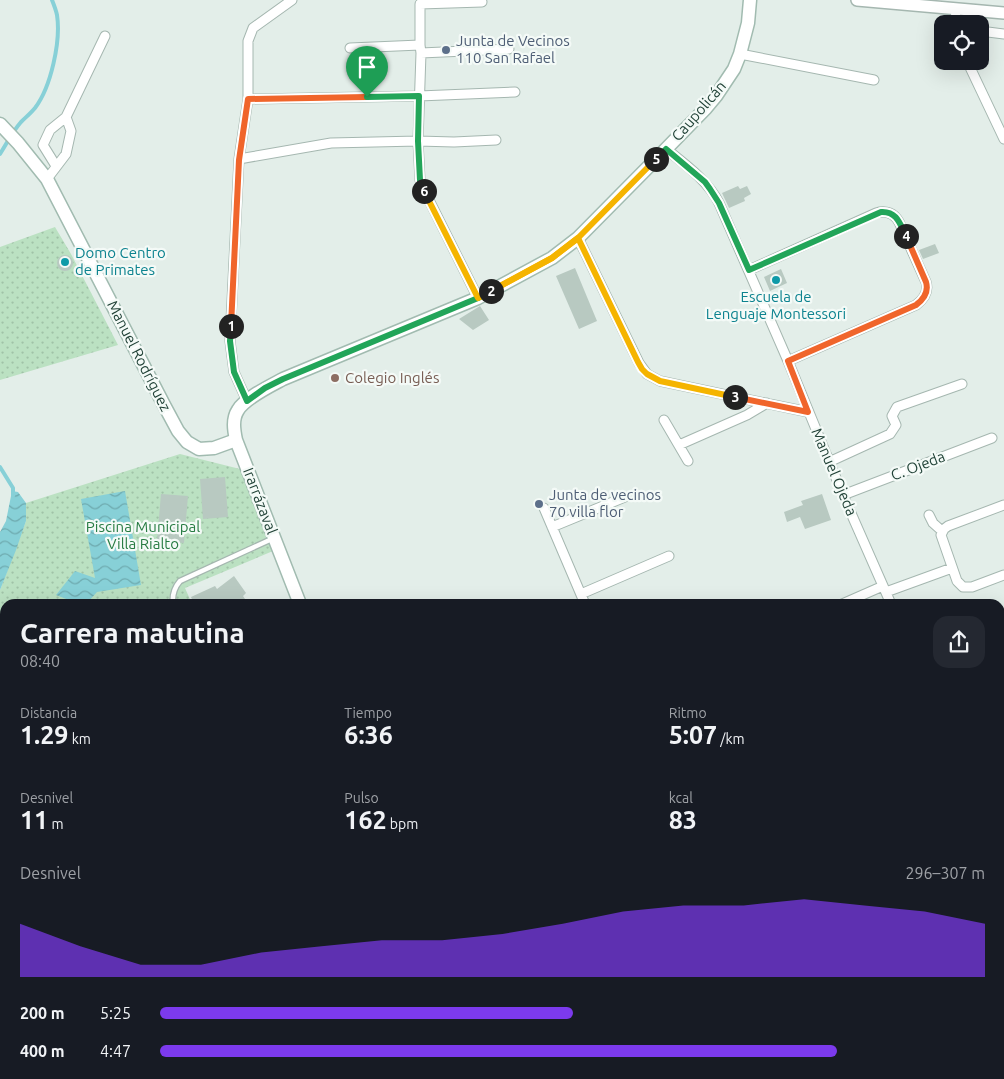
<!DOCTYPE html>
<html lang="es">
<meta charset="utf-8">
<style>
body{margin:0;font-family:Ubuntu,sans-serif;background:#242831;color:#f1f3f6;height:100vh;display:flex;flex-direction:column;font-size:19px;white-space:nowrap}
*{box-sizing:border-box;margin:0}
p{font-size:16px;color:#9ea1a6}
.icon{flex:none;width:28px;height:28px;fill:none;stroke:currentColor;stroke-width:2;stroke-linecap:round;stroke-linejoin:round}
.map{position:relative;flex:1;overflow:hidden}
.sheet{position:absolute;left:0px;top:599px;width:1005px;height:481px;display:flex;flex-direction:column;background:#171b24;border-radius:15px 15px 0 0;box-shadow:0 5px 20px #0002}
.sheet>*{flex:none}
.buttons{position:absolute;left:934px;top:15px;display:grid;gap:10px}
.buttons a{display:grid;place-items:center;width:55px;height:55px;border-radius:10px;background:#171b24;box-shadow:0 5px 20px #0002;font-size:25px}
.pin{position:absolute;display:grid;place-items:center;width:42px;height:42px;color:#fff;margin:-51px -21px;border-radius:50% 50% 50% 0;rotate:-45deg;box-shadow:0 0 5px #0007}
.pin .icon{rotate:45deg}
.km{position:absolute;width:25px;height:25px;margin:-12px;border-radius:50%;background:#222;color:#fff;font-size:14px;line-height:25px;text-align:center}
.round{display:grid;place-items:center;flex:none;width:52px;height:52px;border-radius:15px;background:#242831}
.overview{display:flex;align-items:center;justify-content:space-between;height:85px;padding:0 20px}
h1{font-size:28px;font-weight:700;line-height:38px}
.figures{display:grid;grid-template-columns:repeat(3,1fr);gap:8px;height:85px;padding:5px 20px}
.figures div{display:grid;align-content:center}
.figures b{font-size:25px;font-weight:700}
.figures small{font-size:14px;font-weight:400}
.figures p{font-size:14px}
.chart{height:140px;padding:10px 20px}
.chart p{display:flex;justify-content:space-between}
.chart svg{width:100%;height:90px;margin-top:5px;fill:#7c3aed;opacity:.7}
ul{padding:0 20px;list-style:none;font-size:16px}
li{display:grid;grid-template-columns:80px 60px 1fr;align-items:center;height:38px}
li i{height:12px;border-radius:6px;background:#7c3aed}
.map>svg:first-child{display:block}
.park{fill:url(#park-dots)}
.water{fill:url(#water-waves)}
.lines{fill:none;stroke-linecap:round;stroke-linejoin:round}
.stream{stroke:#87d0d7;stroke-width:4}
.building{fill:#b8c9c1}
.service-casing{stroke:#a5b7b0;stroke-width:7}
.minor-casing{stroke:#a5b7b0;stroke-width:11}
.tertiary-casing{stroke:#a5b7b0;stroke-width:14}
.secondary-casing{stroke:#a1bbb0;stroke-width:15}
.service{stroke:#fff;stroke-width:4.5}
.minor{stroke:#fff;stroke-width:9}
.tertiary{stroke:#fff;stroke-width:11}
.secondary{stroke:#fff;stroke-width:12}
.split-1-casing{stroke:#fff;stroke-width:10}
.split-2-casing{stroke:#fff;stroke-width:10}
.split-3-casing{stroke:#fff;stroke-width:10}
.split-4-casing{stroke:#fff;stroke-width:10}
.split-5-casing{stroke:#fff;stroke-width:10}
.split-6-casing{stroke:#fff;stroke-width:10}
.split-7-casing{stroke:#fff;stroke-width:10}
.split-1{stroke:#f0652b;stroke-width:6}
.split-2{stroke:#22a559;stroke-width:6}
.split-3{stroke:#f5b400;stroke-width:6}
.split-4{stroke:#f0652b;stroke-width:6}
.split-5{stroke:#22a559;stroke-width:6}
.split-6{stroke:#f5b400;stroke-width:6}
.split-7{stroke:#22a559;stroke-width:6}
.service-dot{fill:#5c6f8a;stroke:#f4faf7;stroke-width:2}
.culture-dot{fill:#0f9aa8;stroke:#f4faf7;stroke-width:2}
.education-dot{fill:#8d6e63;stroke:#f4faf7;stroke-width:2}
.labels{text-anchor:middle;stroke-width:4.5;stroke-linejoin:round;paint-order:stroke}
.service-label{font-size:15px;fill:#4e5e75;stroke:#f4faf7;text-anchor:start}
.street-label{font-size:15px;fill:#214237;stroke:#f4faf7}
.culture-label{font-size:15px;fill:#0d838f;stroke:#f4faf7;text-anchor:start}
.education-label{font-size:15px;fill:#785e54;stroke:#f4faf7;text-anchor:start}
.park-label{font-size:15px;fill:#287c43;stroke:#f4faf7}
</style>
<div class="map">
<svg width="1004" height="1079" viewBox="0 0 1004 1079">
<defs>
<pattern id="park-dots" width="8" height="8" patternUnits="userSpaceOnUse" patternTransform="scale(1.25)"><rect width="8" height="8" fill="#bbe1c2"/><path d="M2 2h.1M6 6h.1" fill="none" stroke="#a0c2a7" stroke-width="1.8" stroke-linecap="round"/></pattern>
<pattern id="water-waves" width="16" height="10" patternUnits="userSpaceOnUse" patternTransform="scale(1.25)"><rect width="16" height="10" fill="#87d0d7"/><path d="M0 5q4-4 8 0t8 0" fill="none" stroke="#6eaaaf"/></pattern>
</defs>
<rect width="100%" height="100%" fill="#e3eee9"/>
<!-- park -->
<path class="park" d="M55 227 71 254 118 345 0 380V247Z
M180 454 240 469 273 551 185 588 192 604H5V769H0V590L26 521V503Z"/>
<!-- water -->
<path class="water" d="M12 491 18 492 26 503V521L16 550 0 590V532L6 521Z
M125 491 141 585 97 592 86 604H79L56 595 75 571 95 578 81 499Z"/>
<g class="lines">
<!-- stream -->
<path class="stream" d="M0 154C7 143 13 131 21 122 26 117 31 113 35 108 51 87 61 41 57 15 56 10 54 5 52 0
M0 467 13 488V496
M395 1079 396 1075"/>
</g>
<!-- building -->
<path class="building" d="M738 186 740 189 747 186 751 194 744 198 745 201 729 208 722 193Z
M935 244 939 253 923 259 919 250Z
M57 263a8 8 0 1 1 16 0a8 8 0 1 1-16 0Z
M575 268 597 321 579 329 556 276Z
M781 269 787 283 770 291 764 277Z
M480 306 489 320 473 330 459 319Z
M225 477 228 517 203 519 200 479Z
M161 494 188 496 184 543 157 541Z
M822 494 831 520 805 529 800 517 787 522 784 512 803 505 801 501Z
M234 576 246 593 243 596 245 599 239 604H194L191 597 215 586 217 589Z"/>
<g class="lines">
<defs>
<path id="service" d="M173 604C172 595 174 588 180 581L274 538
M0 754 5 756"/>
<path id="minor" d="M955 24 956 9
M980 31 1004 34
M350 48 420 45
M421 53 509 49
M740 54 874 80
M967 61 1004 139
M248 99 419 96 515 92
M666 149C686 165 708 181 719 203L788 361 843 495 891 604
M239 159 331 143 418 141 454 142 496 140
M56 166 43 145 50 130 66 117
M47 179 66 154 71 131 66 117 105 36
M578 238 639 363 647 374 660 381 808 412
M749 270 876 213C886 210 894 213 899 222L926 282C929 292 924 299 916 305L788 361
M478 298 426 194 420 180 418 141 421 53 420 45V4L482 2
M247 401 234 372 230 341 239 159 248 99V41L253 28 292 0
M664 420 688 461
M679 445 747 415 767 403
M829 462 890 434 896 425 892 416 897 407 962 384
M843 495 992 438
M1004 505 948 526 944 529 941 535 957 581 963 587H972L1004 575
M544 508 585 604
M929 515 933 523 942 531
M552 527 625 497
M886 592 952 568
M581 594 669 556
M842 604 883 586
M1000 716 1004 714
M1000 810 1004 818
M1000 898 1004 896
M0 998 5 996
M1001 1019 1004 1017
M175 1075 176 1079
M642 1079 651 1075"/>
<path id="tertiary" d="M857 0 1004 13"/>
<path id="secondary" d="M0 124 18 143 47 179 164 405 178 431 187 442 199 449 214 448 236 440
M300 604 236 440C234 430 232 419 238 410 245 398 270 386 283 379L478 298 552 258 578 238 666 149 706 108 716 96 734 69 740 54 748 23 750 0
M572 1075 574 1079"/>
</defs>
<!-- service casing -->
<use href="#service" class="service-casing"/>
<!-- minor casing -->
<use href="#minor" class="minor-casing"/>
<!-- tertiary casing -->
<use href="#tertiary" class="tertiary-casing"/>
<!-- secondary casing -->
<use href="#secondary" class="secondary-casing"/>
<!-- service -->
<use href="#service" class="service"/>
<!-- minor -->
<use href="#minor" class="minor"/>
<!-- tertiary -->
<use href="#tertiary" class="tertiary"/>
<!-- secondary -->
<use href="#secondary" class="secondary"/>
</g>
<g class="lines">
<defs>
<path id="split-1" d="M231 326 239 160 248 99 367 97"/>
<path id="split-2" d="M231 326 230 341 234 372 247 401 265 388 283 379 478 298 491 291"/>
<path id="split-3" d="M491 291 552 258 578 238 638 362 642 369 647 374 660 381 735 397"/>
<path id="split-4" d="M735 397 808 412 788 361 916 305C924 299 929 292 926 282L906 236"/>
<path id="split-5" d="M656 159 666 149 705 182 710 189 719 203 749 270 881 212C897 211 900 224 906 236"/>
<path id="split-6" d="M424 191 478 298 552 258 578 238 656 159"/>
<path id="split-7" d="M367 97 419 96 418 141 420 180 424 191"/>
</defs>
<!-- split-1 casing -->
<use href="#split-1" class="split-1-casing"/>
<!-- split-2 casing -->
<use href="#split-2" class="split-2-casing"/>
<!-- split-3 casing -->
<use href="#split-3" class="split-3-casing"/>
<!-- split-4 casing -->
<use href="#split-4" class="split-4-casing"/>
<!-- split-5 casing -->
<use href="#split-5" class="split-5-casing"/>
<!-- split-6 casing -->
<use href="#split-6" class="split-6-casing"/>
<!-- split-7 casing -->
<use href="#split-7" class="split-7-casing"/>
<!-- split-1 -->
<use href="#split-1" class="split-1"/>
<!-- split-2 -->
<use href="#split-2" class="split-2"/>
<!-- split-3 -->
<use href="#split-3" class="split-3"/>
<!-- split-4 -->
<use href="#split-4" class="split-4"/>
<!-- split-5 -->
<use href="#split-5" class="split-5"/>
<!-- split-6 -->
<use href="#split-6" class="split-6"/>
<!-- split-7 -->
<use href="#split-7" class="split-7"/>
</g>
<!-- markers -->
<g class="service-dot">
<circle cx="446" cy="50" r="5"/>
<circle cx="539" cy="504" r="5"/>
</g>
<g class="culture-dot">
<circle cx="65" cy="262" r="5"/>
<circle cx="776" cy="280" r="5"/>
</g>
<circle class="education-dot" cx="335" cy="378" r="5"/>
<g class="labels">
<!-- service labels -->
<g class="service-label">
<text x="456" y="46">Junta de Vecinos<tspan x="456" dy="17">110 San Rafael</tspan></text>
<text x="549" y="500">Junta de vecinos<tspan x="549" dy="17">70 villa flor</tspan></text>
</g>
<!-- street labels -->
<g class="street-label">
<text transform="translate(699 111) rotate(-49)" y="5">Caupolicán</text>
<text transform="translate(139 356) rotate(63)" y="5">Manuel Rodríguez</text>
<text transform="translate(918 466) rotate(-21)" y="5">C. Ojeda</text>
<text transform="translate(834 472) rotate(67)" y="5">Manuel Ojeda</text>
<text transform="translate(260 501) rotate(69)" y="5">Irarrázaval</text>
</g>
<!-- culture labels -->
<g class="culture-label">
<text x="75" y="258">Domo Centro<tspan x="75" dy="17">de Primates</tspan></text>
<text x="776" y="302" text-anchor="middle">Escuela de<tspan x="776" dy="17">Lenguaje Montessori</tspan></text>
</g>
<!-- education labels -->
<g class="education-label">
<text x="345" y="383">Colegio Inglés</text>
</g>
<!-- park labels -->
<g class="park-label">
<text x="143" y="532">Piscina Municipal<tspan x="143" dy="17">Villa Rialto</tspan></text>
</g>
</g>
</svg>
<div class="buttons">
<a><svg class="icon" aria-label="locate" viewBox="0 0 24 24"><circle cx="12" cy="12" r="6"/><path d="M12 2v4M12 18v4M2 12h4M18 12h4"/></svg></a>
</div>
<div class="pin" style="left:367px;top:97px;background:#1e9e55"><svg class="icon" aria-label="arrive" viewBox="0 0 24 24"><path d="M6 21V4h12l-3 4 3 4H6"/></svg></div>
<b class="km" style="left:231px;top:326px">1</b>
<b class="km" style="left:491px;top:291px">2</b>
<b class="km" style="left:735px;top:397px">3</b>
<b class="km" style="left:906px;top:236px">4</b>
<b class="km" style="left:656px;top:159px">5</b>
<b class="km" style="left:424px;top:191px">6</b>
<section class="sheet">
<div class="overview"><div><h1>Carrera matutina</h1><p>08:40</p></div><a class="round"><svg class="icon" aria-label="share" viewBox="0 0 24 24"><path d="M12 15V3M7 8l5-5 5 5M5 13v7h14v-7"/></svg></a></div>
<div class="figures">
<div><p>Distancia</p><b>1.29<small> km</small></b></div>
<div><p>Tiempo</p><b>6:36</b></div>
<div><p>Ritmo</p><b>5:07<small> /km</small></b></div>
</div>
<div class="figures">
<div><p>Desnivel</p><b>11<small> m</small></b></div>
<div><p>Pulso</p><b>162<small> bpm</small></b></div>
<div><p>kcal</p><b>83</b></div>
</div>
<div class="chart"><p><span>Desnivel</span>296–307 m</p>
<svg viewBox="0 0 160 44" preserveAspectRatio="none"><path d="M0 44V18L10 29L20 38L30 38L40 32L50 29L60 26L70 26L80 23L90 18L100 12L110 9L120 9L130 6L140 9L150 12L160 18V44z"/></svg>
</div>
<ul>
<li><b>200 m</b>5:25<i style="width:50%"></i></li>
<li><b>400 m</b>4:47<i style="width:82%"></i></li>
</ul>
</section>
</div>
